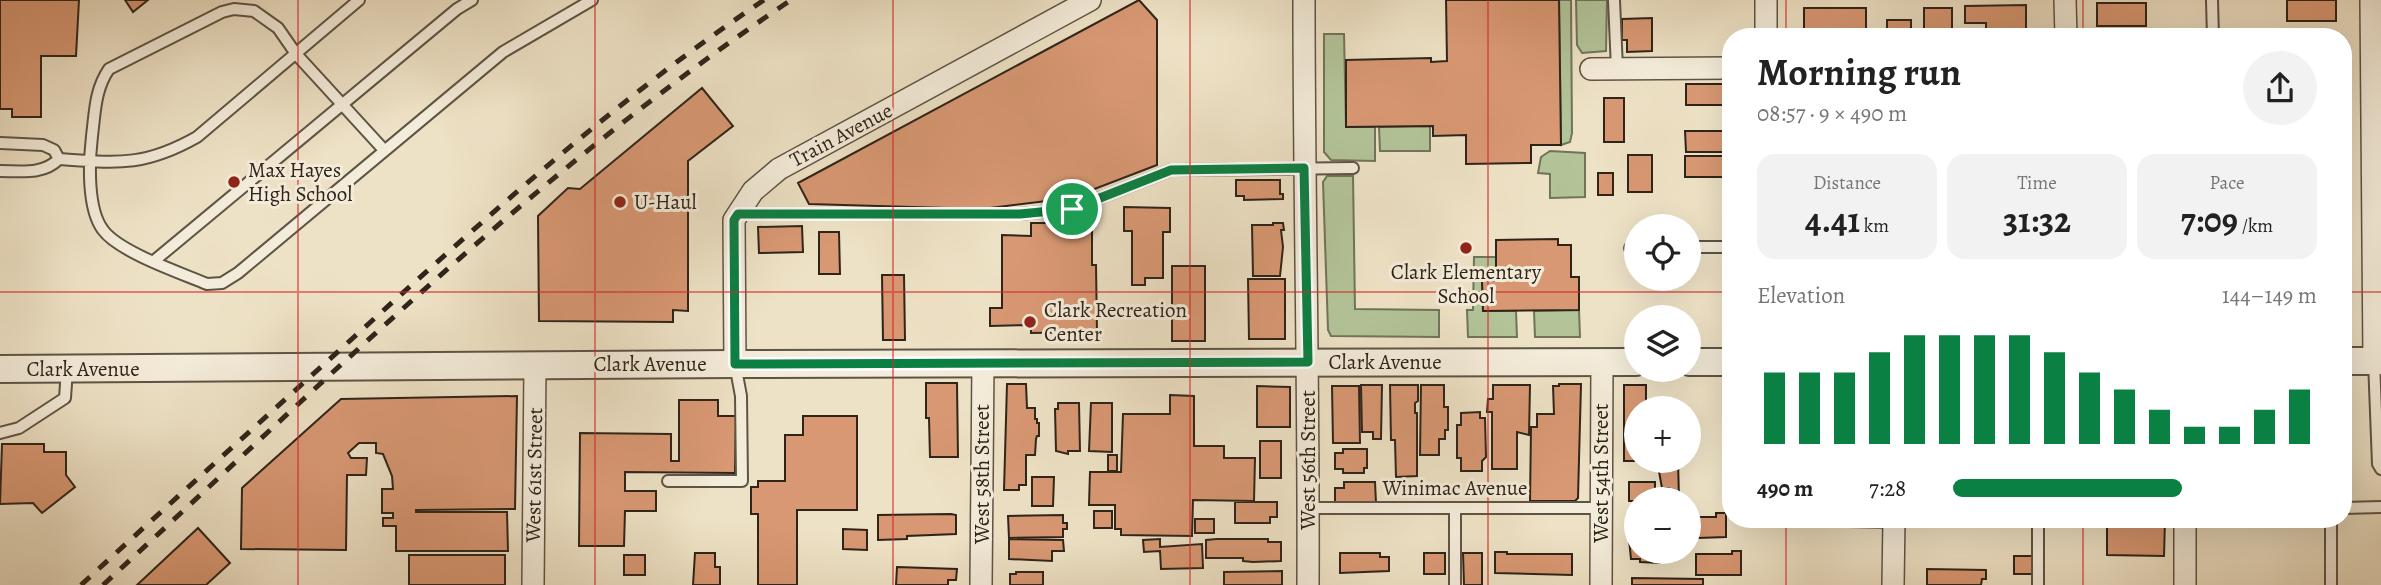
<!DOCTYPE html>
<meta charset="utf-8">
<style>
body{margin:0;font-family:Alegreya,serif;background:#f2f2f2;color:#222;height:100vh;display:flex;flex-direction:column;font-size:26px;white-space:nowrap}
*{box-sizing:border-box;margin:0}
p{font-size:23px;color:#767676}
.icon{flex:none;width:38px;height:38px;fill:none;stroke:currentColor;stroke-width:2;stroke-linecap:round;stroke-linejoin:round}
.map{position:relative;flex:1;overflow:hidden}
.details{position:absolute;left:1722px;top:28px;width:630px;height:500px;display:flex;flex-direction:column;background:#fff;border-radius:28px;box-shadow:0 7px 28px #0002}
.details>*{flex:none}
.fabs{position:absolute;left:1624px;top:214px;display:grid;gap:14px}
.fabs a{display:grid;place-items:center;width:77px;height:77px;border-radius:50%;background:#fff;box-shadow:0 7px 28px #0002;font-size:35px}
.pin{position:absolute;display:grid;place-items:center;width:60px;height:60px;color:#fff;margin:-30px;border:4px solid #fff;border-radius:50%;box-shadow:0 2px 7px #0007}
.round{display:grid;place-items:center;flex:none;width:74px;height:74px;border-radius:37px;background:#f2f2f2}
.headline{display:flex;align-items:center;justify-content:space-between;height:119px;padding:0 35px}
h1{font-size:38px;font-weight:700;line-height:52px}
.figures{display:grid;grid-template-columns:repeat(3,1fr);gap:10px;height:119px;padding:7px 35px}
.figures div{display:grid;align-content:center;border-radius:18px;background:#f2f2f2;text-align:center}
.figures b{font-size:35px;font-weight:700}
.figures small{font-size:19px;font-weight:400}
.figures p{font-size:19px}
.chart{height:196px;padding:14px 35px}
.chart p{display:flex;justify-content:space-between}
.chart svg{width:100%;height:126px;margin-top:7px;stroke:#0b8043;stroke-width:6}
ul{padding:0 35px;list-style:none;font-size:23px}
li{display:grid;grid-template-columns:112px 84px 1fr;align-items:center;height:52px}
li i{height:18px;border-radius:9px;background:#0b8043}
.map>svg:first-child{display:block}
.green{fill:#b3c499;stroke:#70745a;stroke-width:2}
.building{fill:#d89873;stroke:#2e241a;stroke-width:2}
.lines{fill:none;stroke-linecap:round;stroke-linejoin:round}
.service-casing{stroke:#5e5445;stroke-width:14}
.minor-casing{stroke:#5e5445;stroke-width:24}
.tertiary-casing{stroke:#5e5445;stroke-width:30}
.service{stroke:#f4ecda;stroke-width:10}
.minor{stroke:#f4ecda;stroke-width:21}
.tertiary{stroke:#f4ecda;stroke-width:26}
.rail{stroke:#2e241a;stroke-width:5;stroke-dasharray:12 12;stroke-linecap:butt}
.route-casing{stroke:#fff;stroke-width:14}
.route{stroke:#0b8043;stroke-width:9}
.grid{fill:none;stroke:#d62828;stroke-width:2;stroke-opacity:0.55}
.poi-dot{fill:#8f2418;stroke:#f4ecda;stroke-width:2.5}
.labels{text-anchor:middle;stroke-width:6;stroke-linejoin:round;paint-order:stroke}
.street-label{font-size:21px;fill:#2e241a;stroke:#f4ecda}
.poi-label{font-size:21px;fill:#2e241a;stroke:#f4ecda;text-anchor:start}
</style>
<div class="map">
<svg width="2381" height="585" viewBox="0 0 2381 585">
<rect width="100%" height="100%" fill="#eee2c6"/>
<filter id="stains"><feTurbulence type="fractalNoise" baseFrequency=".00286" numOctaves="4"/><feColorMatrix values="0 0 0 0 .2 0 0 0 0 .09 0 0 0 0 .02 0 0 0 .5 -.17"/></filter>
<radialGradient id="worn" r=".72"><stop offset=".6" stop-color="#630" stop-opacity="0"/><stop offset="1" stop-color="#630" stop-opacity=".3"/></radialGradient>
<!-- green -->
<path class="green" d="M1559 0H1571L1572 133 1570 142 1561 145Z
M1576 0H1607L1606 51 1582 53 1577 45Z
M1324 34H1344L1346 127H1375V161L1331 160 1324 152Z
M1430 126V151H1380L1379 127Z
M1550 151 1585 153V197L1550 198V174L1538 173 1541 157Z
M1327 176H1353L1355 309 1439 310V337L1331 336 1328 330 1323 182Z
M1474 257H1496V281H1482L1483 311H1516L1517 337H1468L1467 310H1473Z
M1579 310 1580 337H1535L1534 311Z"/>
<!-- building -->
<path class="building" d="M0 0H79L76 56H41V117H12V109H0Z
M125 0H148L133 12Z
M1139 0 1157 20V165L1071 198 982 209 809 204 798 183Z
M1446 0H1559L1561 145H1531V163L1466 164V135L1433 136V126L1346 127V60L1431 58V62L1447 61Z
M2287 0H2336V21H2287Z
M2097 3H2146V26H2097Z
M2026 5V31H1986V23H1965V6Z
M1804 8H1866V31H1804Z
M1924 8H1952V37H1924Z
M1652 18V51L1627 52V40H1622V19Z
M1887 20H1911V37H1887Z
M1686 84H1731V105H1686Z
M702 88 733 126 688 161V311L673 310V322L539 321 538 216 568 188 580 189Z
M1604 98H1624V142H1604Z
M1685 131H1731V152H1686Z
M1628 155H1652V192H1628Z
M1685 156H1731V177H1685Z
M1598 173H1613V195H1598Z
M1236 180H1280V194H1283V199L1244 200V196H1236Z
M1124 207 1170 208V232H1163V278H1145V285H1132V231H1124Z
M1031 223H1092V265H1096L1097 332 1031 333V325L990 326V308H1002V235L1031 236Z
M1273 223H1283L1284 230H1281L1283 247 1280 276H1253L1252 225H1273Z
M802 226 803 252 759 253 758 227Z
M819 232H839L840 274H819Z
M1558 239V245H1571V277H1579V310L1483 311 1482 281H1496V240Z
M1172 266H1205V341H1172Z
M882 275H904L905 340H883Z
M1248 279H1285V339H1249Z
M926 383H957L958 457H930L929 418H926Z
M1007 384H1026L1027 408H1035V419H1037V423H1039V436H1037L1036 439 1035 455H1026V485H1019V490H1004Z
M1559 384H1581L1578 498 1575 501H1530L1531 427H1537V414H1554L1553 386H1559Z
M1361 385H1382L1381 439H1373V432H1362Z
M1390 385H1418V401L1415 403V413H1417V476L1396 477 1395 440H1391Z
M1421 385H1444V407H1448V430H1445V439H1439V455H1420Z
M1493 385H1530L1529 435 1517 432V469H1492V412H1487L1488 399H1493Z
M1624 385H1646V408H1636V460L1649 461H1624Z
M1257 386 1290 387V427H1257Z
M1332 386H1359L1360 443H1333Z
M1170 395 1194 396V446H1224V458H1255L1254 501 1193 500 1192 536 1121 535V529H1115V505H1089L1090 472H1121L1123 414H1170Z
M517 396 515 509 416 510V512H507L508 551H396V526H383V518H393V513H382V489H393L392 476 383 454 376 453V443H359L348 453 351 458H367L366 475H347L346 550 241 549 242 488 341 399Z
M679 400H718V416H736L735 473 625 472V491H656V511H625L624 546H579L580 433 671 434V461H679Z
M1058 403H1079L1080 451H1068V454L1056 451 1055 409H1058Z
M1091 403H1112V452L1089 451Z
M1480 412V418H1485L1486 457 1482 461V471H1461V458H1457V425H1461V413Z
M803 416H857V510H797V585H758V514H751V487H758V481H785V435H803Z
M1260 441H1281V478H1260Z
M2 444H44V452H66V475L75 487 42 513 33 503 0 504Z
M1343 449H1367V468H1364V473H1343V469H1335V453H1343Z
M1108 455H1117V471H1108Z
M1663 460H1678L1679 499H1669V488H1662L1658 466H1664Z
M1032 477H1054L1053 506H1032Z
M1344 482H1375L1376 503H1335V488H1344Z
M1629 482H1655V491H1661V499H1636V501H1629Z
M1235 502H1277V517H1270V523H1235Z
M1633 502H1636V529H1632Z
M1094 511H1112V528H1094Z
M1716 513H1726V537L1698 538V517H1716Z
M951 514 956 515V534L907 536V539L878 540V515Z
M1063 515V523H1067V529H1063V537L1009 538 1008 516Z
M1195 519H1214V533H1195Z
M2107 520H2165L2164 556 2107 555Z
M198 528 230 563 206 585H137Z
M843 529 867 530V550L843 549Z
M1009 539 1063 540 1064 551H1052V561L1009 559Z
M1160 539V547L1202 544 1203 568 1161 569 1160 551 1144 552 1143 540Z
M1217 539H1268V542H1281V561L1253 562 1243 561V558H1206V540Z
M1629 539H1636V551H1677V555H1670V559H1660V563L1640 562V559H1631Z
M1732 551H1741V575H1696V554H1732Z
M1495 552H1507V554H1572V575L1495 573Z
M695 553H715V567H720V585H693Z
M1340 553H1380V557H1389V571L1340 573Z
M1424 553H1445V574H1424Z
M1463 553H1482V585H1464Z
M409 555H505V585H409Z
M624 555H645V575H624Z
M2014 556H2032V574H2014Z
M897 567 957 569 956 580H948V585H896Z
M1927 569 1986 570V579H1982L1981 585H1927Z
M1282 571V585H1224V572Z
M1016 572H1043V585H1010V574H1016Z
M1632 578 1703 579V585H1632Z"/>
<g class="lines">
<defs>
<path id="service" d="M1614 0 1617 69
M2212 0 2213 37
M0 143 43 145 54 150 59 159
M384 150 296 54 278 28 254 11 234 9 222 12 109 69C95 89 95 112 92 136 89 162 87 209 103 230 119 252 181 273 207 284L222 283 238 273 503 52 592 0
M0 171C21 171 43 175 59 159 117 163 144 167 197 137L359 0
M738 214H1020L1072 209 1171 170 1353 168
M1689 247H1731
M1630 248H1636
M154 261 457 9 472 0
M2374 361 2378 464 2381 469
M0 433 19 428 65 398 67 369
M668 481H742L741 396 735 364
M1308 508H1602
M2343 508 2381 507
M1801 520 1894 522
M1455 585V508
M2038 585V520
M2331 585V520"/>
<path id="minor" d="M1304 0C1304 195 1309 390 1308 585
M1766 0V37
M2065 0 2066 37
M2371 0 2374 361
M1591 69 1731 68
M735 364 734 220 753 191 779 169 1090 0
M533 585 535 365
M981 585 983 363
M1601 585 1602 362
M1893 585 1894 520
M2185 585V520"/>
<path id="tertiary" d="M2343 361H2381
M1689 362H1731
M0 369 735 364 1636 362"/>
</defs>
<!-- service casing -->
<use href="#service" class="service-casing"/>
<!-- minor casing -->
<use href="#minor" class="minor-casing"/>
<!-- tertiary casing -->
<use href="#tertiary" class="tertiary-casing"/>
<!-- service -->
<use href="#service" class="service"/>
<!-- minor -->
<use href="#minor" class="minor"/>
<!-- tertiary -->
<use href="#tertiary" class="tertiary"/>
<!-- rail -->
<path class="rail" d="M81 585C179 495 277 407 375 318 499 206 625 93 764 0
M103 585C324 382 540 168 791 0"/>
</g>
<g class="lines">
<defs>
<path id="route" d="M1304 168 1308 362 735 364 734 220 738 214H1020L1072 209 1171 170Z"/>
</defs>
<!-- route casing -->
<use href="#route" class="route-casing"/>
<!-- route -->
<use href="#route" class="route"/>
</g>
<!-- grid -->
<path class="grid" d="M298 0V585M595 0V585M893 0V585M1190 0V585M1488 0V585M1786 0V37M2083 0V37M0 292H1731M2343 292H2381M1786 520V585M2083 520V585"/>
<!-- markers -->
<g class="poi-dot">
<circle cx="234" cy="182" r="7"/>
<circle cx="620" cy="202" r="7"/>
<circle cx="1466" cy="248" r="7"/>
<circle cx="1030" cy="322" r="7"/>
</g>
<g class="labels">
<!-- street labels -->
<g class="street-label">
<text transform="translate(841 135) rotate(-28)" y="7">Train Avenue</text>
<text x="1385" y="369">Clark Avenue</text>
<text x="650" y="371">Clark Avenue</text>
<text x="83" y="376">Clark Avenue</text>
<text transform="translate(1308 460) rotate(-90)" y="7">West 56th Street</text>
<text transform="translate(1601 473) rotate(-90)" y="7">West 54th Street</text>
<text transform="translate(982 474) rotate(-90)" y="7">West 58th Street</text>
<text transform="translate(534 475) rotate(-89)" y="7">West 61st Street</text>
<text x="1455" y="495">Winimac Avenue</text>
</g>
<!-- poi labels -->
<g class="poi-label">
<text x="248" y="177">Max Hayes<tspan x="248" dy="24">High School</tspan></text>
<text x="634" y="209">U-Haul</text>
<text x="1466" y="279" text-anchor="middle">Clark Elementary<tspan x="1466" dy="24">School</tspan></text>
<text x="1044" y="317">Clark Recreation<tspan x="1044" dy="24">Center</tspan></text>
</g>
</g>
<rect width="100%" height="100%" filter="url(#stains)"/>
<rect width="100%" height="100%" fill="url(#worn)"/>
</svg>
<div class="fabs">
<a><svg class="icon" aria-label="locate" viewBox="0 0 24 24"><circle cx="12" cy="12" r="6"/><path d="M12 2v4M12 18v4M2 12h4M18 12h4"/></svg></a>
<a><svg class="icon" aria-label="layers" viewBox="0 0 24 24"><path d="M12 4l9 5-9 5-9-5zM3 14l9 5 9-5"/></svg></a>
<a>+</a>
<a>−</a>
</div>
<div class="pin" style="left:1072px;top:209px;background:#1e9e55"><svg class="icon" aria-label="arrive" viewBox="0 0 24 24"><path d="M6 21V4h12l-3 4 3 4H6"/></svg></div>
<section class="details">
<div class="headline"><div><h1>Morning run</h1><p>08:57 · 9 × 490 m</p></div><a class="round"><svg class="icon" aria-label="share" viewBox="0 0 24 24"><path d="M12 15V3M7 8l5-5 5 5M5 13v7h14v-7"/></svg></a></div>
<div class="figures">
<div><p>Distance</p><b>4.41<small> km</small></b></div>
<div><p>Time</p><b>31:32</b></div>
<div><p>Pace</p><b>7:09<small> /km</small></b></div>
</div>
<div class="chart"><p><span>Elevation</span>144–149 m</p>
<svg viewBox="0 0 160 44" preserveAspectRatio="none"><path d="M5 44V19M15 44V19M25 44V19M35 44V12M45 44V6M55 44V6M65 44V6M75 44V6M85 44V12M95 44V19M105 44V25M115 44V32M125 44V38M135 44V38M145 44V32M155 44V25"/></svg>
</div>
<ul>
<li><b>490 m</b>7:28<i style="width:63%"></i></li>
</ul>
</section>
</div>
